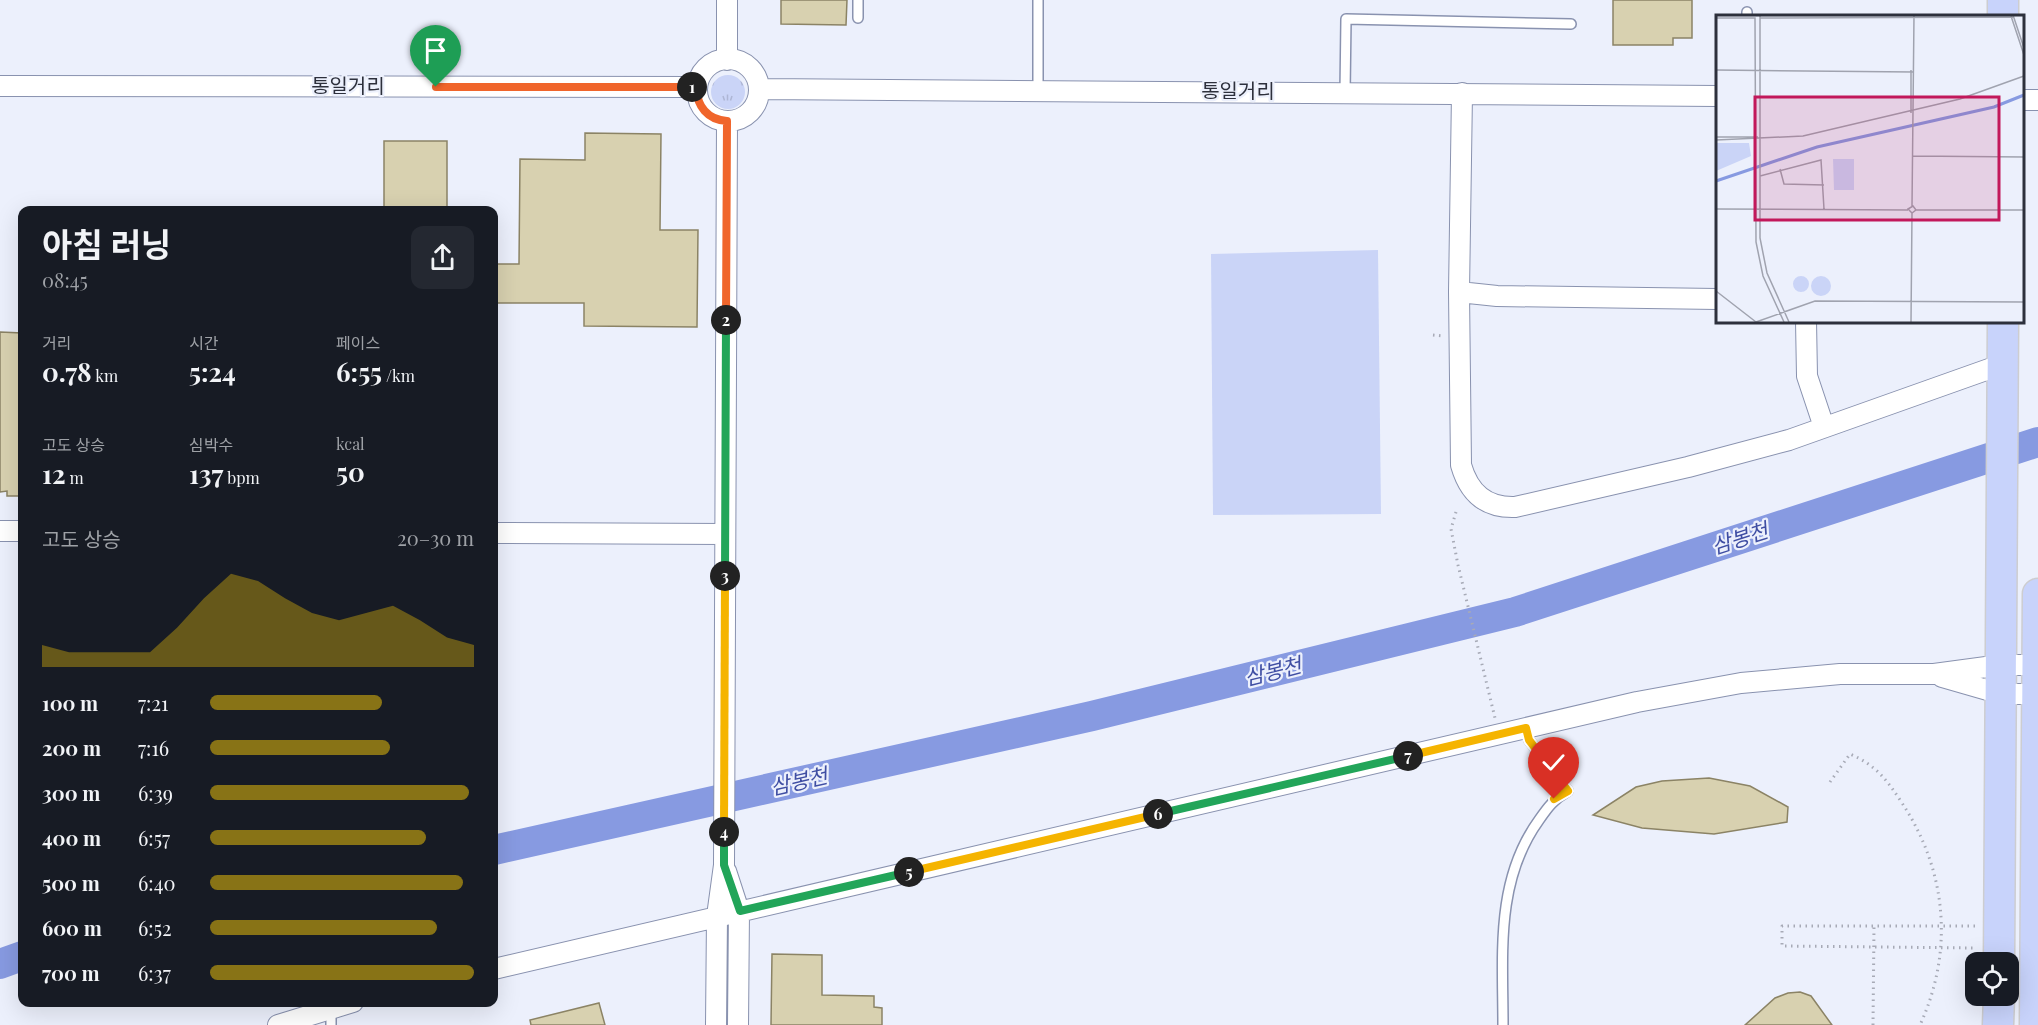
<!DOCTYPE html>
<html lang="ko">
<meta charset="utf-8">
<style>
body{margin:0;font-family:"Playfair Display","Noto Sans KR",serif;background:#242831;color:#f1f3f6;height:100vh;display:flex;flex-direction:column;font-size:22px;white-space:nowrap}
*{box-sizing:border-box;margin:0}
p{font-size:20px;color:#9ea1a6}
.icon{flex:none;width:33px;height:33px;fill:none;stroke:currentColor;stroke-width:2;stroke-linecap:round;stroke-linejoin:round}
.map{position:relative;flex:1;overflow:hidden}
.drawer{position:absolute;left:18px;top:206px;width:480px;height:801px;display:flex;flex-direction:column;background:#171b24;border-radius:12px;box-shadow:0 6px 24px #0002}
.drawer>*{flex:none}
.buttons{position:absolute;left:1965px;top:952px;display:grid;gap:12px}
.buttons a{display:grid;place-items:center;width:54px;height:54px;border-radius:12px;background:#171b24;box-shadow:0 6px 24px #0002;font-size:30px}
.pin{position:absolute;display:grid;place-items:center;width:51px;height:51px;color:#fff;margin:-62px -26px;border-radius:50% 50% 50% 0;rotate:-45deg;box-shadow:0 0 6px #0007}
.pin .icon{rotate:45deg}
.km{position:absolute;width:30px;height:30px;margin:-15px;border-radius:50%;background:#222;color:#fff;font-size:16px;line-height:30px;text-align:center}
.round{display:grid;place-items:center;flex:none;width:63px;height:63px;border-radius:12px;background:#242831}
.summary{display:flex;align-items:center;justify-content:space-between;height:102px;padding:0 24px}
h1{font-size:33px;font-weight:700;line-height:45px}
.metrics{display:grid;grid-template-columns:repeat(3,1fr);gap:9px;height:102px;padding:6px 24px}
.metrics div{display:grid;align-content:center}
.metrics b{font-size:26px;font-weight:700}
.metrics small{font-size:16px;font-weight:400}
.metrics p{font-size:16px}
.chart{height:168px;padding:12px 24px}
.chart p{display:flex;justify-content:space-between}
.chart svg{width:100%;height:108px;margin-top:6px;fill:#887316;opacity:.7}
ul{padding:0 24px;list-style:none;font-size:20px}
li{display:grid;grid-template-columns:96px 72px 1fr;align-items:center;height:45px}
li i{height:15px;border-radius:8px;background:#887316}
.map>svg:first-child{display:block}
.grass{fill:url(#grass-tufts)}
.pitch{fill:#cad4f7}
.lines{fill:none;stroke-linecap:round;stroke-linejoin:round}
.river{stroke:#879ae1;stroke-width:30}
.building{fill:#d8d1b0;stroke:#8b8365;stroke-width:1.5}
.lane-casing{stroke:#8992af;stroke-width:12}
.street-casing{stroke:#8992af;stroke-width:22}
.primary-casing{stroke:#cdcdd0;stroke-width:33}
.path{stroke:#a7aab6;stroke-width:3;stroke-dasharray:1.5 4.5;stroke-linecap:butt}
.lane{stroke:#fff;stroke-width:9}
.street{stroke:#fff;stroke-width:20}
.primary{stroke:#c8d3fb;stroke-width:30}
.split-1-casing{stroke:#fff;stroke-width:12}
.split-2-casing{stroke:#fff;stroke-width:12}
.split-3-casing{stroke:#fff;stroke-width:12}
.split-4-casing{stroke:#fff;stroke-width:12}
.split-5-casing{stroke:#fff;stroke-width:12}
.split-6-casing{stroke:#fff;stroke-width:12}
.split-7-casing{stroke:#fff;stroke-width:12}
.split-8-casing{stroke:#fff;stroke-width:12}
.split-1{stroke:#f0652b;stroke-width:8}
.split-2{stroke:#f0652b;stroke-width:8}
.split-3{stroke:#22a559;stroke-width:8}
.split-4{stroke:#f5b400;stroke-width:8}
.split-5{stroke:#22a559;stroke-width:8}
.split-6{stroke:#f5b400;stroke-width:8}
.split-7{stroke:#22a559;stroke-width:8}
.split-8{stroke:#f5b400;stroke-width:8}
.labels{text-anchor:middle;stroke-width:4.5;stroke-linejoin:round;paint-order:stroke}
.street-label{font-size:20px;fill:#2d303c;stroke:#ecf0fc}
.water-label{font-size:21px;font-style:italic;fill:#3f4ea3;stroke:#ecf0fc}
.inset-river{fill:none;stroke:#879ae1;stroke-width:3}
.inset-road{fill:none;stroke:#a0a3af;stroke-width:1.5}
.view{fill:#c2185b;fill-opacity:0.15;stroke:#c2185b;stroke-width:3}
.inset-edge{fill:none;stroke:#2d303c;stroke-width:3}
</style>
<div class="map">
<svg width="2038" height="1025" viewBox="0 0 2038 1025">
<defs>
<pattern id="grass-tufts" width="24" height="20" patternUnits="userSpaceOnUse" patternTransform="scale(1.5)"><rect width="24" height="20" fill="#cad4f7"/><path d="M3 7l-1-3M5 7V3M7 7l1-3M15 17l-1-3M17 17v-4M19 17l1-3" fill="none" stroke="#aeb6d5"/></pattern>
</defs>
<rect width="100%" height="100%" fill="#ecf0fc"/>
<!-- grass -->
<path class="grass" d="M711 92a17 17 0 1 1 34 0a17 17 0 1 1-34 0Z"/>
<!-- pitch -->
<path class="pitch" d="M1378 250 1381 514 1213 515 1211 254Z"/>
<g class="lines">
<!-- river -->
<path class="river" d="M494 850 1092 716 1515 612 2038 442
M0 964 22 956"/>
</g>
<!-- building -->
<path class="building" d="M781 0H847L846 25 781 24Z
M1613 0H1692V38H1673V45H1613Z
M585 133 661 134 660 230H698L697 327 584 326V303H494V264H519L520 159 585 160Z
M384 141H447V210H384Z
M0 332 22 333V496H7V491L0 492Z
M1709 778 1750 786 1788 807 1787 822 1714 834 1642 828 1593 815 1636 787 1662 781Z
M772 954 822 955V995L874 996V1007L882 1008V1025H771Z
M1800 992 1811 996 1832 1025H1745L1775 998 1788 993Z
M599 1003 605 1025H531L530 1020Z"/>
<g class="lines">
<defs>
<path id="lane" d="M1038 0V90
M1747 12V16
M858 18V0
M1345 92 1346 19 1571 24
M331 1007V1025
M1503 1025C1503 954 1495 881 1539 820 1548 807 1554 799 1568 791L1529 740 1526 728"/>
<path id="street" d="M697 90a31 31 0 1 1 62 0a31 31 0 1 1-62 0Z
M727 60V0
M0 86 697 87
M759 89 1717 96
M1462 93 1459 292 1461 465C1469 493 1486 508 1515 507L1688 467 1789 440 2003 364
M2022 100H2038
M1459 292 1497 296 1717 299
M1806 321 1807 376 1824 427
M0 531H22
M494 533 725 534
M1942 677 2001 694H2038
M726 871 739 911 738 1025
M494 969 1637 702 1741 683 1840 674H1934L2001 665H2038
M278 1025 353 1002
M716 1025 717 916 724 865 727 121"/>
<path id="primary" d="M2003 0V16
M1999 963 2003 321
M1998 1025 1999 996
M2035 1025 2038 594"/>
</defs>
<!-- lane casing -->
<use href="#lane" class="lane-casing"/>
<!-- street casing -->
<use href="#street" class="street-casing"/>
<!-- primary casing -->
<use href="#primary" class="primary-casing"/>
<!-- path -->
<path class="path" d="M1433 335 1443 336
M1456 512 1451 529 1458 565 1495 718
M1830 782 1850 754C1876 765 1887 780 1902 803 1947 871 1954 951 1920 1025
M1975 926H1782V946L1976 948
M1873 1025 1874 926"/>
<!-- lane -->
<use href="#lane" class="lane"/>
<!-- street -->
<use href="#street" class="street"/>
<!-- primary -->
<use href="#primary" class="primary"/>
</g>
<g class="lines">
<defs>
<path id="split-1" d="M436 87H692"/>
<path id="split-2" d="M692 87H697C696 106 708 120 727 121L726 320"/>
<path id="split-3" d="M725 576 726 320"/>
<path id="split-4" d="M724 832 725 576"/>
<path id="split-5" d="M724 832V865L740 911 909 872"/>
<path id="split-6" d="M909 872 1158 814"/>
<path id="split-7" d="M1158 814 1408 756"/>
<path id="split-8" d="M1408 756 1526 728 1529 740 1568 791 1554 799"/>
</defs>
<!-- split-1 casing -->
<use href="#split-1" class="split-1-casing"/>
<!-- split-2 casing -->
<use href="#split-2" class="split-2-casing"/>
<!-- split-3 casing -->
<use href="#split-3" class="split-3-casing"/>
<!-- split-4 casing -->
<use href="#split-4" class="split-4-casing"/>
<!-- split-5 casing -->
<use href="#split-5" class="split-5-casing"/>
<!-- split-6 casing -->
<use href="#split-6" class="split-6-casing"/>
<!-- split-7 casing -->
<use href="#split-7" class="split-7-casing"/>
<!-- split-8 casing -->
<use href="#split-8" class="split-8-casing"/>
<!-- split-1 -->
<use href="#split-1" class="split-1"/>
<!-- split-2 -->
<use href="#split-2" class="split-2"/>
<!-- split-3 -->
<use href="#split-3" class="split-3"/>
<!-- split-4 -->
<use href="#split-4" class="split-4"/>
<!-- split-5 -->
<use href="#split-5" class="split-5"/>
<!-- split-6 -->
<use href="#split-6" class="split-6"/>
<!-- split-7 -->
<use href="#split-7" class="split-7"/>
<!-- split-8 -->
<use href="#split-8" class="split-8"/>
</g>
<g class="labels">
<!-- street labels -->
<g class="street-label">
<text x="348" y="93">통일거리</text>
<text x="1238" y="98">통일거리</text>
</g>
<!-- water labels -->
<g class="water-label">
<text transform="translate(1740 539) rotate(-18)" y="7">삼봉천</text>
<text transform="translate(1273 672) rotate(-14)" y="7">삼봉천</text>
<text transform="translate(799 782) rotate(-13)" y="7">삼봉천</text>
</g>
</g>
<!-- overview -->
<g transform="translate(1716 15)">
<rect width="308" height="308" fill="#ecf0fc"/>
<path d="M95 271a10 10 0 1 1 20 0a10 10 0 1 1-20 0ZM77 269a8 8 0 1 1 16 0a8 8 0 1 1-16 0Z" fill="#cad4f7"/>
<path d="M0 128H33L35 141 0 156Z" fill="#cad4f7"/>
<path d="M117 144H138V175H118Z" fill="#cad4f7"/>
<path class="inset-river" d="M0 166 101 132 278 92 308 80"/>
<path class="inset-road" d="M44 0V223L51 258 73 307M297 0 308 33M295 1 308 40M0 3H39L40 227 47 261 68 307M44 3 298 2M0 55 198 57M195 55V98M0 122H42M0 125 87 121 244 84 308 61M196 141 308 142M64 154 68 169 108 170M44 161 105 145 108 194M196 191 198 0M0 194 192 195M200 195 197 191 192 194 196 198 200 195H308M0 276 40 307M40 307 99 286 308 287M195 307 196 198"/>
<path class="view" d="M39 82H283V205H39Z"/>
<rect width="308" height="308" class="inset-edge"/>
</g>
</svg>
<div class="buttons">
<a><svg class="icon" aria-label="locate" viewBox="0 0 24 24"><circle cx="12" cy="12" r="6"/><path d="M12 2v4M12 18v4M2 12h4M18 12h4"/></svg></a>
</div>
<div class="pin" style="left:436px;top:87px;background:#1e9e55"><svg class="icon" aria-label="arrive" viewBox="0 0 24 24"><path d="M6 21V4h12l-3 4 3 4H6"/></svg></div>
<div class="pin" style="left:1554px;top:799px;background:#d93025"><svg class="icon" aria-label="check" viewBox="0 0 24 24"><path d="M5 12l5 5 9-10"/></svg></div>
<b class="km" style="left:692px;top:87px">1</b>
<b class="km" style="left:726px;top:320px">2</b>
<b class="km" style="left:725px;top:576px">3</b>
<b class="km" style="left:724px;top:832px">4</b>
<b class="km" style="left:909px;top:872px">5</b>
<b class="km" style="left:1158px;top:814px">6</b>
<b class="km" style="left:1408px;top:756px">7</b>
<section class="drawer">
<div class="summary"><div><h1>아침 러닝</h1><p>08:45</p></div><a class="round"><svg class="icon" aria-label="share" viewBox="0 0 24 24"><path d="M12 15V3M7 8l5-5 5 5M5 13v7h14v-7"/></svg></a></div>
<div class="metrics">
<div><p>거리</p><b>0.78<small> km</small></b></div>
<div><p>시간</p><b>5:24</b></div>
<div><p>페이스</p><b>6:55<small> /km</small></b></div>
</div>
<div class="metrics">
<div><p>고도 상승</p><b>12<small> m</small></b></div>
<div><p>심박수</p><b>137<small> bpm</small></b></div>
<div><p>kcal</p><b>50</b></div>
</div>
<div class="chart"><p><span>고도 상승</span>20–30 m</p>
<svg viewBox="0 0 160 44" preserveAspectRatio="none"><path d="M0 44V35L10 38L20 38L30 38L40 38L50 28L60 16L70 6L80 9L90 16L100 22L110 25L120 22L130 19L140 25L150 32L160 35V44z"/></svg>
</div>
<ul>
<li><b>100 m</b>7:21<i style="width:65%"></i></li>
<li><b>200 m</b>7:16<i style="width:68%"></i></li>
<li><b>300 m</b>6:39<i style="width:98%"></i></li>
<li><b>400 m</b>6:57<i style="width:82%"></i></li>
<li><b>500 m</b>6:40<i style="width:96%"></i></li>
<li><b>600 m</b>6:52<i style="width:86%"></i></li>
<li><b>700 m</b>6:37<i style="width:100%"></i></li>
</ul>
</section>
</div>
